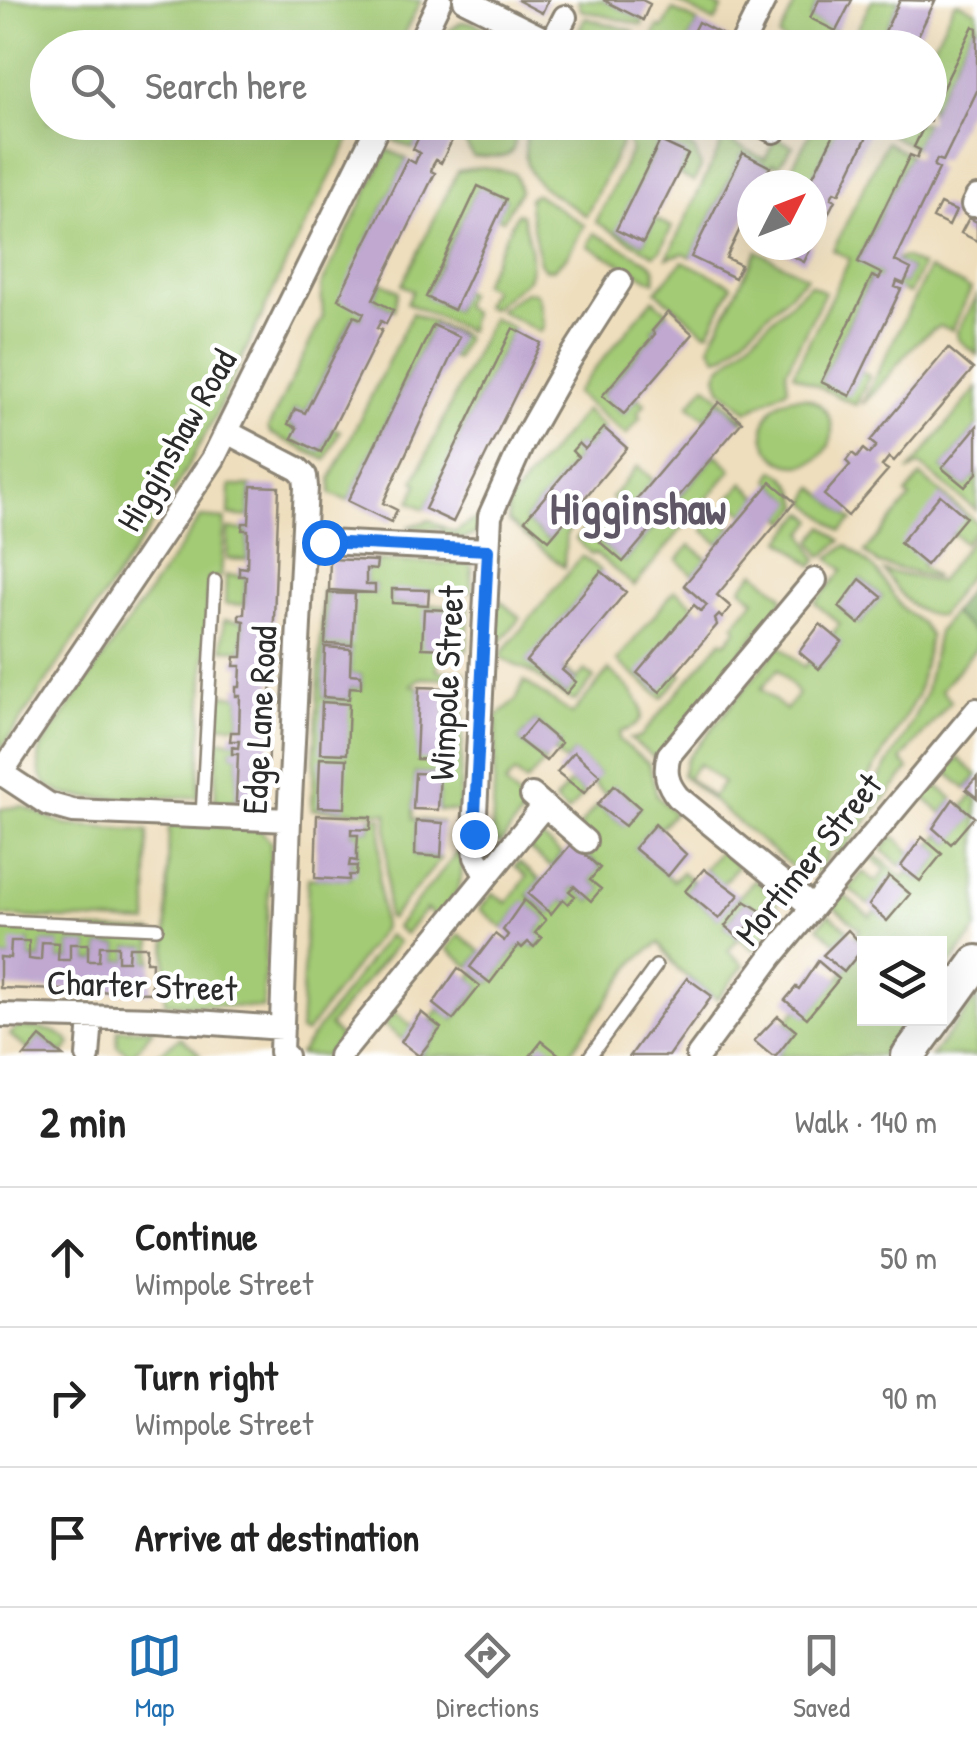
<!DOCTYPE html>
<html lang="en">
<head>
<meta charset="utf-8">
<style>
	:root { --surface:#fff; --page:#f6f6f6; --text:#222; --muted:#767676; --line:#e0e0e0; --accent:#1f6fb2 }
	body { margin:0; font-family:"Patrick Hand",sans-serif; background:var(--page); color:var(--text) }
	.controls { position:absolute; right:30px; bottom:30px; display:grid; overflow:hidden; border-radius:0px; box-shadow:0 10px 40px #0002 }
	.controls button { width:90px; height:90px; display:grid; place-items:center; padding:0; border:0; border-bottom:2px solid var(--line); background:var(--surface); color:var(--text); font:50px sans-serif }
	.compass { position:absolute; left:737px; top:170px; width:90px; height:90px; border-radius:50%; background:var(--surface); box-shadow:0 10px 40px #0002; rotate:48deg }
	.stop { position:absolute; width:30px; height:30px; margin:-22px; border:8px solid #1a73e8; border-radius:50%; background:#fff }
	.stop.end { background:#1a73e8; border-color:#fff; box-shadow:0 2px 10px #0008 }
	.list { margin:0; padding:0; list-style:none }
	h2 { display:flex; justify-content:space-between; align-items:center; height:130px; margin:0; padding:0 40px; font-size:42px }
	h2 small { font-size:32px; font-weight:400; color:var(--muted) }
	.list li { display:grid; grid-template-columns:65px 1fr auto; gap:30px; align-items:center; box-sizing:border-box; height:140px; padding:0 40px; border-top:2px solid var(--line) }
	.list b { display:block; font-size:38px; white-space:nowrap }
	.list p { margin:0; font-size:32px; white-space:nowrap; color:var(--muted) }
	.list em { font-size:32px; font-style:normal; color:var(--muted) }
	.icon { flex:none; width:55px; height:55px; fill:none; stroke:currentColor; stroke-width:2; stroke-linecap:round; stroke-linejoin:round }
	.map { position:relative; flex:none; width:977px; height:1056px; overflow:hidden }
	.search { position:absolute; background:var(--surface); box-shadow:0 10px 40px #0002; left:30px; right:30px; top:30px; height:110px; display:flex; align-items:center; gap:25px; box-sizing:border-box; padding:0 35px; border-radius:55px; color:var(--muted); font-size:38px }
	.sheet { height:550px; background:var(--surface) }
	nav { display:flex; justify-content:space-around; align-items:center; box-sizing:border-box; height:140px; border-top:2px solid var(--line); background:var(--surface); font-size:28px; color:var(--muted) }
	nav a { display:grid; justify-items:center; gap:5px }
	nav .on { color:var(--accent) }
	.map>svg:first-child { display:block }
	.green { fill:#a3ca75; stroke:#677a50; stroke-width:2.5; fill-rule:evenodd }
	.forest { fill:#82ae66; stroke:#566c48; stroke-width:2.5 }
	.building { fill:#c0a8d0 }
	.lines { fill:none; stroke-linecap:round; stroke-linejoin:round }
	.lane-casing { stroke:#8c8474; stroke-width:16 }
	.street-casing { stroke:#8c8474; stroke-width:28 }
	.secondary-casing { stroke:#8c8474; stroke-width:38 }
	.lane { stroke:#fff; stroke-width:11 }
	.street { stroke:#fff; stroke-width:22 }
	.secondary { stroke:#fff; stroke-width:32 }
	.route { stroke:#1a73e8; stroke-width:12 }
	.labels { text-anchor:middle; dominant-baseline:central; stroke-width:9; stroke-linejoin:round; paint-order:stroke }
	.street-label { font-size:35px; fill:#2b2b2b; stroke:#fff }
	.district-label { font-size:45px; font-weight:bold; fill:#5f5765; stroke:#fff }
</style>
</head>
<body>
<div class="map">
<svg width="977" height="1056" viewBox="0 0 977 1056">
	<rect width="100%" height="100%" fill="#fff"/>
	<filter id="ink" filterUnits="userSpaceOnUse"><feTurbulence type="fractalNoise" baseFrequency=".01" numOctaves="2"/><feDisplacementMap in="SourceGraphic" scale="20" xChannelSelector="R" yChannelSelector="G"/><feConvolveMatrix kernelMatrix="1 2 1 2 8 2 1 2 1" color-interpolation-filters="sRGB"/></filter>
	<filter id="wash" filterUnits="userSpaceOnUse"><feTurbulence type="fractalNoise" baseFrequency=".0048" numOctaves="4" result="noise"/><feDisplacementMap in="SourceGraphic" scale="40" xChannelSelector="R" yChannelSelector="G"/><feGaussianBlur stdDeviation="2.25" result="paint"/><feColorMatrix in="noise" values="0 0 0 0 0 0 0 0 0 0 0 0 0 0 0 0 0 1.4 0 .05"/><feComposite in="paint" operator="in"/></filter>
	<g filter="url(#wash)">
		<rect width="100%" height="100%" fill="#eedebd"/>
		<path class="green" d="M0 0H421L397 47 48 48V122L358 123 286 263 213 421 171 496 0 751Z
			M578 0H603L643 20 642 25 581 10Z
			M673 0H704L722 9 715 22Z
			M797 0H819L810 18 836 31 828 47H792L779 37Z
			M872 0H900L877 47 848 48Z
			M958 2 977 11V28L973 26 930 114V53L954 4Z
			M673 10 698 22 685 47H648L658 27 663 28Z
			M585 18 634 31 615 47H570Z
			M462 22 474 23 506 38 502 47H476L465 42 463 47H439L447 32Z
			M543 122 613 123 621 144 586 216C545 187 512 179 530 123Z
			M402 123H426L413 149 393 140Z
			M474 123H516C517 167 503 154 473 157L465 142Z
			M623 123H640L695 150 701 167 694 182 678 174 687 154 660 141 617 230 643 243 655 219 672 227 660 251 654 255 596 222 631 151Z
			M816 123H840L811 180 817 183 814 189 812 185H782Z
			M895 123H926L914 147 890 135Z
			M776 138 793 146 778 166 773 163 770 167 742 154 691 257 684 253 667 258 724 139 765 159Z
			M886 142 910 155 858 261 882 274 879 279 871 277 821 382 861 372 869 376 856 405 793 374 850 259 833 250Z
			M388 150 407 159 363 249 364 313 361 319 353 316 305 413 295 409 288 423 321 452 333 428 340 431 326 460 270 433 268 428 323 316 321 286Z
			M484 167 515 173 520 191 503 220 497 217 506 199 478 187 426 296 454 310 462 291 468 293 462 305 472 313 468 331 407 303 413 290 402 285 458 171Z
			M536 194 584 225 568 255 553 269H545L540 263 529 207V198Z
			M517 213 522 215C527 236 536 258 528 279L491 309 484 306 492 289 482 284Z
			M594 233 649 262 655 269V282L588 246Z
			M757 251 807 277 725 355 717 357 710 347 712 340Z
			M904 257 922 266 909 294 895 287 897 281 904 284 911 269 895 261Z
			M683 261 732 285 709 332H705L656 291Z
			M929 269 971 289 952 330 940 326C908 341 890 381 862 404Z
			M382 282 398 291 394 310 373 299Z
			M810 284 825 292 786 371 788 388 748 411 721 389 717 376 720 368Z
			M525 292H534L538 296 544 327 540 332 498 310Z
			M977 296V355L958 339 957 332Z
			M653 299 668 312 652 330 655 334 602 395 623 414 638 398 645 404 637 414 641 417 626 435 575 393Z
			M412 313 466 337 456 359 451 357 459 337 433 325 348 501 331 494V478Z
			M492 318 513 328 425 509 410 502 418 484 414 481Z
			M706 385 745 419 742 422 719 402 705 418 689 405Z
			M977 388V426L942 468 965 487 977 473V511L920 465 908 472Z
			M764 431a34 34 0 1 1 68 0a34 34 0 1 1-68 0Z
			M585 410 604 428 585 449 579 444 572 451 578 457 525 520 548 540 563 523 570 529 566 535 564 567 508 522V503Z
			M716 454 732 469 634 586 595 553 592 555 576 539 598 513 614 526 601 543 624 562Z
			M638 466 653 480 627 512 611 498Z
			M774 470C790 477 797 489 800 506L788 522 782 517 794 502 769 480Z
			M921 476 977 523V528L964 543 953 533 923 563 921 566 936 578 879 564 865 552 910 498 906 494Z
			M743 483 759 497 745 514 728 500Z
			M230 486H251L249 517 229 515Z
			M814 487 853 520 841 531 807 502Z
			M805 512 814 520 804 533 817 560 813 566 782 540Z
			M716 515 732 528 719 544 703 530Z
			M201 517 225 519 221 577 209 578 198 797C170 796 83 802 61 793 39 784 36 768 41 748Z
			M430 520 455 533 471 521H480L476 534 464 539 443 536 442 529 407 527Z
			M824 526 841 541 822 557 812 541Z
			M228 529 248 530 247 560 227 559Z
			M977 533 970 573 940 616C912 614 899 593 884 571L938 582Z
			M690 545 707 559 693 575 677 560Z
			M847 545 876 570 902 608 921 623 930 636 917 696 840 828 825 862 814 873 798 872 682 775 686 760 780 646 804 667 810 661 819 669 841 643 832 634 840 624 815 603 843 570 829 558ZM861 579 882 597 859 624 840 608ZM778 669 798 694 786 710 761 689ZM699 764 723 783 712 797 687 777Z
			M582 556 601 571 527 661 566 694 576 682 562 670 564 668 577 679 585 670 594 678 575 701C557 696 547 682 532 673 522 667 511 665 501 657V654Z
			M377 561 467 564 472 567 471 592 392 590V603L469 607 467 651 446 649 448 611 438 649 437 671 465 672V679L420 678 411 685 419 687 417 759 446 688 465 689 459 811 438 810 439 774 415 773 413 819 443 822H417L415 855 441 859 390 919 387 917V813L312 809 323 590 375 593V585H366V569H376ZM328 593 354 594 325 644ZM325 648 351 649 350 674 361 675V688L350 687 349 699 323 697Z
			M755 572 782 595 783 600 656 759 630 739 640 737 722 640 726 643 737 629 734 625 755 600 741 588Z
			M226 575 246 576 244 605 225 604Z
			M675 590 694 605 677 671 682 675 662 698 617 661Z
			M498 599 520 618 493 651 494 602Z
			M952 613 977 635V647L941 690 951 701 901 760 909 769 831 865 842 838 904 738 925 695 938 632Z
			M224 620 244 621 242 650 222 649Z
			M609 670C627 685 667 720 620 732L619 740 649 764 657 796 674 813 661 828 654 824 635 848 673 881 682 872 693 881 686 891 718 918 755 880 777 898V919L754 950 739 938 728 951 744 965 717 999 678 970 659 943 636 960 568 1056 564 1053 561 1056H420L441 1028 431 1019 439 1009 454 1020 480 986 470 978 475 971 490 983 519 945 522 948 528 942 535 947 541 938 535 933 546 920 524 901 504 929 480 909 493 893 507 903 527 877 515 866 519 862 540 880 528 895 550 914 563 899 568 904 574 897 569 891 574 886 591 901 601 889 590 880 600 867 581 851V824L597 805 624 825 640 808 614 786 606 795 593 783 599 774 574 753 565 762 554 752 561 743 535 721 519 740 546 761 526 782 515 773 505 784 527 807 500 844 492 837 497 716 516 700 524 681 572 714ZM745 901 760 911 738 937 725 926Z
			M220 695 240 696 239 725H219Z
			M218 740 239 741 238 748H232V754H238L236 802 215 801Z
			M958 758 977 775 966 789 946 772Z
			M571 782 584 793 568 813 555 801Z
			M935 784 953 799 942 813 924 798Z
			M973 795 977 798V929L940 979V944H864L855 936 860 929 834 907 844 895 870 917 876 911 888 920 910 894 890 877 869 905 849 889 863 872 876 882 886 870 873 859 876 855 903 878 908 872 920 881 942 854 931 845 940 835 951 843 973 817 963 807Z
			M22 806 66 825 148 831V923L0 916V809Z
			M371 817 382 818 379 881 383 928 306 1033 300 1031 308 878 349 879 356 867 349 866 350 860H357L358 836 351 835V829L370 830Z
			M169 825 259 828 271 843 263 1008 165 1003Z
			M540 836 561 854 551 867 529 849Z
			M893 836 912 853 901 866 882 850Z
			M462 847C464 882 460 891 438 919L426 909 405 934 396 927Z
			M720 851 738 866 722 884 704 869Z
			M829 914 848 930 836 943 818 927Z
			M0 926 152 932V962H146V947H129L128 961H118V946H100L99 961H88V945L70 944V960H58V943L42 942 41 960 29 959V941L10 958 0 957Z
			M459 934 481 952 470 967 447 949Z
			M388 935 398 942 329 1026 341 1037 325 1056 299 1054Z
			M864 947V1018L909 1019 880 1056H776L796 1031 786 1022 797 1009 807 1017Z
			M977 998V1056H931Z
			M394 1012 413 1027 403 1040 384 1025Z
			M17 1027C37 1029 58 1027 71 1044L62 1055 40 1037 29 1051 10 1035Z
			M154 1028 132 1056 117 1046 118 1030Z
			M181 1037 200 1054 199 1056H155Z"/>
		<path class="forest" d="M977 577V635L952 613Z"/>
		<g id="blocks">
			<path class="building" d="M517 0H548L542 13Z
				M603 0H642L650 4 643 20Z
				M819 0H852L836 31 810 18Z
				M900 0 935 1 912 48H877Z
				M698 22 727 37 722 48H685Z
				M973 26 977 28V91L943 161 937 159 934 166 939 169 895 261 911 269 904 284 897 281 895 287 901 289 850 396 821 382 872 276 879 279 882 274 858 262 910 155 917 158 920 150 914 147 926 122H930V114Z
				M426 122H461L441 163 436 160 433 165 431 171 435 173 373 299 393 310 386 324 381 321 377 328 382 330 321 452 292 438 297 428 288 424 295 409 305 413 354 316 361 319 364 313 338 299 407 159 415 163 417 158 420 153 413 149Z
				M840 122H874L839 194 834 192 831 198 835 200 804 262 777 248 778 245H812V189L817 183 811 180Z
				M660 141 688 154 643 243 616 230Z
				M743 153 770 167 761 185H752V204L726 258 741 265 735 278 691 257Z
				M478 186 506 199 454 310 426 297Z
				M940 204 956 211 949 226 933 218Z
				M969 218 977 222V241L961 233Z
				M668 312 693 334 624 414 602 396 655 334 652 331Z
				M433 325 460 337 383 503 397 510 391 522 348 501Z
				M513 328 541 343 453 522 425 509Z
				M948 348 973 369 894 461 889 457 882 466 888 470 848 516 824 495 850 465 846 461 852 453 857 457 863 449 869 454 872 451 876 446 870 441Z
				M719 402 742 422 623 562 600 542Z
				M977 426V473L965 487 942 468Z
				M604 428 627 448 549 540 525 520 578 457 572 451 579 443 585 449Z
				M771 482 795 502 717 595 731 607 722 618 719 615 715 619 717 625 660 692 637 673 694 605 701 611 707 605 684 585Z
				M251 486 279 487 267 803 236 802 238 754H232V747L238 748 239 741H230L231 732H239L240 696H236V687H240L241 666H234L235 657H242L244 621 239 620V614H244L246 576H239V567L247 568 248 530H242L243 523H249Z
				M940 495 966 517 926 565 900 543Z
				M330 559 377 561 376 570 366 569V585H375V593L329 590Z
				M601 571 626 592 562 670 576 682 566 694 526 661Z
				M860 579 882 597 859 624 839 607Z
				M392 589 429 590 428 605 392 603Z
				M328 593 355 594 352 645 325 644Z
				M424 609 448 610 446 649 422 648Z
				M820 624 842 642 819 669 799 652Z
				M325 647 351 649 350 674 361 675V688L350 687 349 699 323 697Z
				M419 687 446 688 443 760 416 759Z
				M322 702 349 704 347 754 320 753Z
				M535 721 561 743 546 761 519 740Z
				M574 752 600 775 584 793 557 772Z
				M320 758 347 759 345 808 318 807Z
				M415 773 440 774 438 810 413 809Z
				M977 777V798L966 789Z
				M614 785 640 808 625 826 597 805Z
				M953 799 974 817 951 844 933 828Z
				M317 815 371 817 370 830 351 829V835H358L357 851V861L350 860 349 866H357L356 875H349V880L315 878Z
				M416 821 443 823 441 857 415 855Z
				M655 824 686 854 668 876 634 848Z
				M922 837 942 854 920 881 901 866Z
				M572 843 600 868 590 880 601 889 591 901 574 886 569 891 575 896 568 904 563 899 551 914 528 894Z
				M704 869 739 895 719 919 685 891Z
				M889 876 910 894 887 921 869 905Z
				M524 900 546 920 535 933 542 938 534 947 528 942 522 948 519 945 490 983 470 967 495 934 504 941 508 935 503 930Z
				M745 901 761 911 739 938 725 926Z
				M848 930 864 947 844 972 823 955Z
				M11 941H29V959L36 960H41L42 942 59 943 58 960H70V944H88V961H99L100 946H118V961H128L129 947H147L146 962H152L151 993 0 988V957L10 958Z
				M818 961 839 979 807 1018 785 1000 796 987 799 989Z
				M458 968 480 986 453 1020 433 1004Z
				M687 978 712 996 669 1056H630Z
				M421 1012 441 1028 419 1056 401 1042Z
				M778 1016 796 1031 776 1056H772L754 1041Z
				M40 1037 63 1056H24Z
				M542 1041 561 1056H530Z"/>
		</g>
	</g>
	<g filter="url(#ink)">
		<use href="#blocks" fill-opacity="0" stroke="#8c8474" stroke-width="2.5"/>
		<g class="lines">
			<defs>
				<path id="lane" d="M202 816 215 581
					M0 921 157 928
					M590 1056 656 966"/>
				<path id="street" d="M465 0 552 43
					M417 48 440 0
					M549 48 565 17
					M740 48 764 0
					M756 122 774 131
					M973 205 977 197
					M227 432 298 469 305 476 306 487 289 820 281 1052 286 1056
					M305 541 487 550
					M1 773 48 804 73 811 289 820
					M0 775 213 459 380 122
					M532 795 585 841
					M486 876 476 857 474 833 490 516 523 442 567 364 620 281
					M812 907 678 797C667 784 664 772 669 755L815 580
					M0 1015 156 1019 282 1028
					M88 1056 91 1019
					M340 1056 544 806
					M698 1056 772 956 977 710"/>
				<path id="secondary" d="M940 1013 977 962
					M908 1056 936 1018"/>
			</defs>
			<use href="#lane" class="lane-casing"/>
			<use href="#street" class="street-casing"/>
			<use href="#secondary" class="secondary-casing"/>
			<use href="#lane" class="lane"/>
			<use href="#street" class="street"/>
			<use href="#secondary" class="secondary"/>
		</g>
	</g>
	<g class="lines" filter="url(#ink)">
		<path class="route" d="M324 542 488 550 474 834"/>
	</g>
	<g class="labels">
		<g class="street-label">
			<text transform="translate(176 440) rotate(-60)">Higginshaw Road</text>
			<text transform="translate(446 683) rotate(-87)">Wimpole Street</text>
			<text transform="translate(259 720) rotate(-87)">Edge Lane Road</text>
			<text transform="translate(808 859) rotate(-51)">Mortimer Street</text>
			<text transform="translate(142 985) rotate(2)">Charter Street</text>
		</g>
		<g class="district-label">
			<text x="638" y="507">Higginshaw</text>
		</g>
	</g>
</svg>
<div class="controls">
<button><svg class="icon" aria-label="layers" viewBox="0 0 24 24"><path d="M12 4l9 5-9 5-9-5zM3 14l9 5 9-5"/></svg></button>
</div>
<svg class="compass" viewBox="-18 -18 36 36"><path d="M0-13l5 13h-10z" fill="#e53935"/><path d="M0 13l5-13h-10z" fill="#767676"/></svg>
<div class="stop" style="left:324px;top:542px"></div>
<div class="stop end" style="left:474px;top:834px"></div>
<div class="search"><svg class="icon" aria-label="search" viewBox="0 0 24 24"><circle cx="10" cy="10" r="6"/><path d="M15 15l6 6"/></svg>Search here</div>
</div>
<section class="sheet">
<h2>2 min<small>Walk · 140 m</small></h2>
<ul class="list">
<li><svg class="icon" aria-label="ahead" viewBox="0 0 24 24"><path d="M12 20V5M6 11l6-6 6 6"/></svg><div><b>Continue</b><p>Wimpole Street</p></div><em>50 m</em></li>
<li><svg class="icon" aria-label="right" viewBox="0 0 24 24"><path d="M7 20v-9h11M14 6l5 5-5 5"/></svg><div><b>Turn right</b><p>Wimpole Street</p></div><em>90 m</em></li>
<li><svg class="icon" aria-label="arrive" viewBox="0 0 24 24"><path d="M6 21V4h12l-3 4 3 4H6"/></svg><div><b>Arrive at destination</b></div></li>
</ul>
</section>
<nav>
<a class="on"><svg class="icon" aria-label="map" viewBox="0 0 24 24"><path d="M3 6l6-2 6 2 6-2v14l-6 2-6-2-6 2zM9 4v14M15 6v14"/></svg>Map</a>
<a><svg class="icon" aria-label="directions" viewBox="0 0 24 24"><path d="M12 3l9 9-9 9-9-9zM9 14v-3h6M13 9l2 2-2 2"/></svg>Directions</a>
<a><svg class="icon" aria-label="saved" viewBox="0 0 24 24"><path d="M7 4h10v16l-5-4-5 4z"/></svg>Saved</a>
</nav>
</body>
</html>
